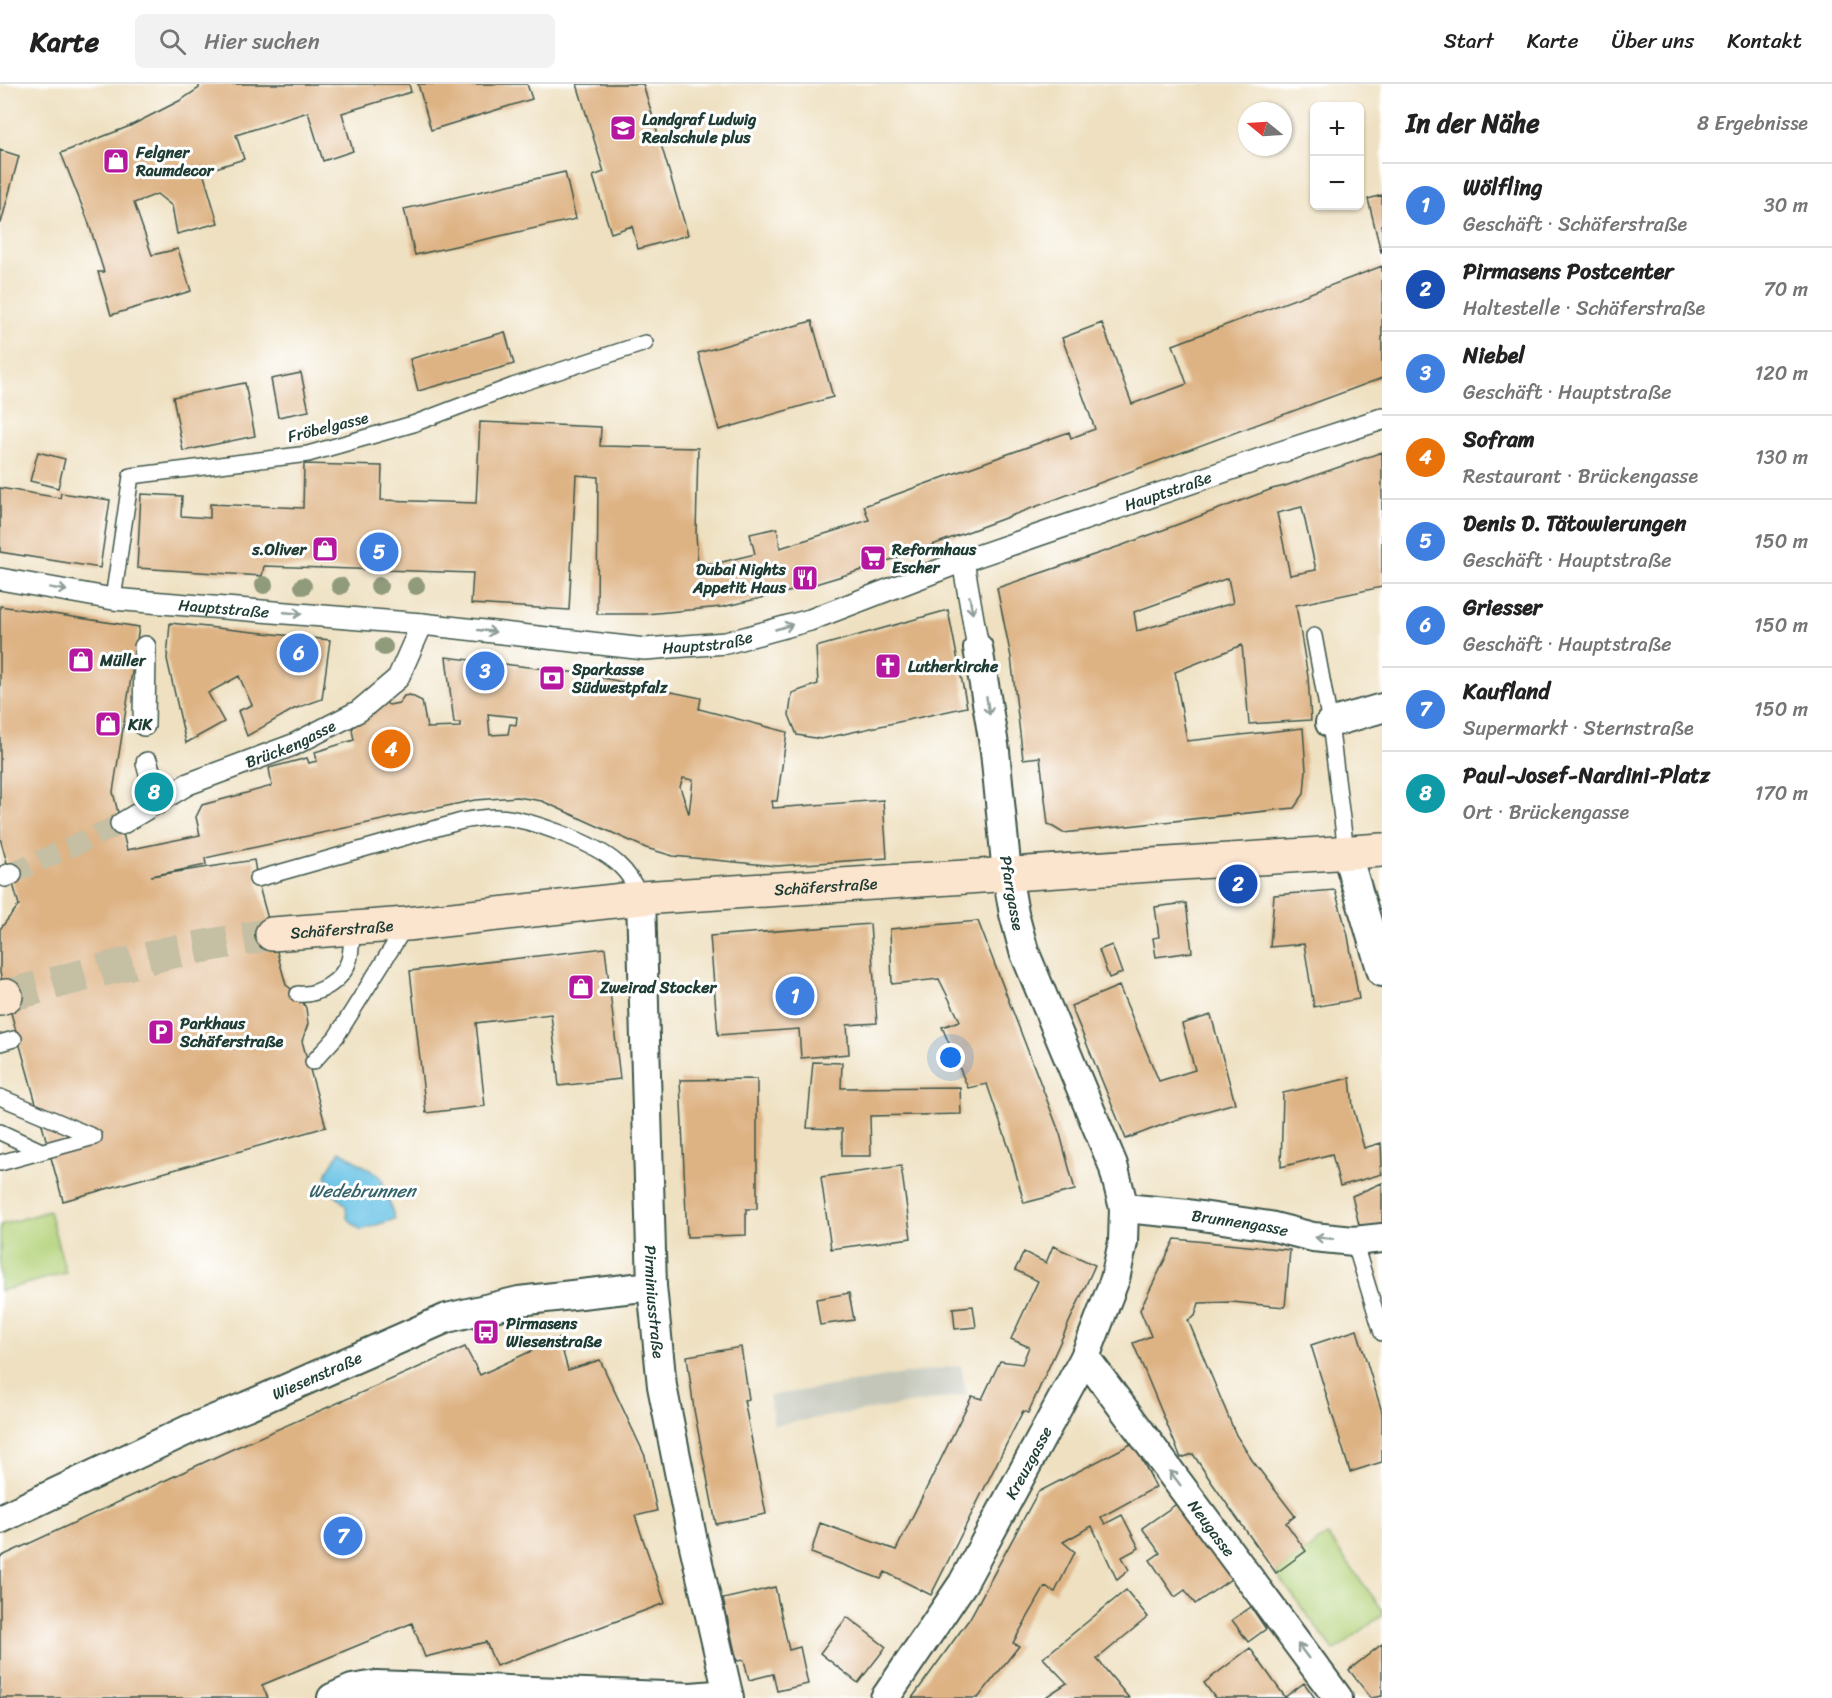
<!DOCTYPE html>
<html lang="de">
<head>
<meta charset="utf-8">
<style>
	:root { --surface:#fff; --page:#f2f2f2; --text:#222; --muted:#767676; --line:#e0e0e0; --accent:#b5179e }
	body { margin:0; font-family:Sriracha,sans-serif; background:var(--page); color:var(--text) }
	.controls { position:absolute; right:18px; top:18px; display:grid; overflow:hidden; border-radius:9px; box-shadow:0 2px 4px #0004 }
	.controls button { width:54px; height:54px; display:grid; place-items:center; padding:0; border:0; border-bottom:2px solid var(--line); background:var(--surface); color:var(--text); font:30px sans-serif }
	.compass { position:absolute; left:1238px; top:18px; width:54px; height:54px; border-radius:50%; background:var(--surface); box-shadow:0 2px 4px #0004; rotate:288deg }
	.you { position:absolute; left:951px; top:974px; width:21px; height:21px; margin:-15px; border:4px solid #fff; border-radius:50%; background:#1a73e8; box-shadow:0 0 0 9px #1a73e833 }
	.badge { display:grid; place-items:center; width:39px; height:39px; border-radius:50%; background:var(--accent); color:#fff; font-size:20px; font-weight:700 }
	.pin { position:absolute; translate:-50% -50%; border:3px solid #fff; box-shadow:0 2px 6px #0006 }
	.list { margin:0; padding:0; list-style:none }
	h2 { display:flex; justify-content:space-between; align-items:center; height:78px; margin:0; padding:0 24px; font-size:26px }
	h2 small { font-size:20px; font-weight:400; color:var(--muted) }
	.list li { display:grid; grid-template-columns:39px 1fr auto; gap:18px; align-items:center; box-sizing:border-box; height:84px; padding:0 24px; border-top:2px solid var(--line) }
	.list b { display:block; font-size:22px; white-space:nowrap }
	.list p { margin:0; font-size:20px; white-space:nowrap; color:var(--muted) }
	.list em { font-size:20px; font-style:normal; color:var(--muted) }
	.icon { flex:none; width:33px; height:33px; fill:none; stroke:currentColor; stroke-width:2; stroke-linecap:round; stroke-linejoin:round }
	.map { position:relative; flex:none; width:1382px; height:1614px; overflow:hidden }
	header { display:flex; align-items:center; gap:36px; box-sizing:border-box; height:84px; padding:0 30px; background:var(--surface); border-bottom:2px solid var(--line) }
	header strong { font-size:28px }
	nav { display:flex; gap:33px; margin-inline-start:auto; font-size:21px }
	.search { width:420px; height:54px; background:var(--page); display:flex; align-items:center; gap:15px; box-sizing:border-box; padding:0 21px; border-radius:9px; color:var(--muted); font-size:22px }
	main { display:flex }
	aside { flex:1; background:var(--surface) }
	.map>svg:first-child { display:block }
	.industrial { fill:#c3c6b9 }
	.green { fill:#b3d279; stroke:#698856; stroke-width:1.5 }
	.water { fill:#68c2e5; stroke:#44808c; stroke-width:1.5 }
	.building { fill:#deb384; fill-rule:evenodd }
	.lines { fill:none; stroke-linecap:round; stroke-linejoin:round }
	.pedestrian-tunnel { stroke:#c5bfa4; stroke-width:21; stroke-dasharray:21 10; stroke-linecap:butt }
	.secondary-tunnel { stroke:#c5bfa4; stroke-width:33; stroke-dasharray:33 16; stroke-linecap:butt }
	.service-casing { stroke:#3e5549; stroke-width:18 }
	.pedestrian-casing { stroke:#3e5549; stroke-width:24 }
	.minor-casing { stroke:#3e5549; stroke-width:32 }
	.secondary-casing { stroke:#3e5549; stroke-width:36 }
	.service { stroke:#fff; stroke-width:15 }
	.pedestrian { stroke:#fff; stroke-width:21 }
	.minor { stroke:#fff; stroke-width:28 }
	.secondary { stroke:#fce5cf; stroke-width:33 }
	.tree { fill:#909b7c }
	.oneway { stroke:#8f9e9a }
	.labels { text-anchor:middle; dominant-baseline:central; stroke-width:6; stroke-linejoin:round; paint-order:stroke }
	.poi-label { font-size:16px; font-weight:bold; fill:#1f3d34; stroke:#fff; text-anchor:start }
	.street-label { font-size:16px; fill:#1f3d34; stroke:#fff }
	.water-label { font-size:18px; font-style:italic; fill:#356569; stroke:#fff }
</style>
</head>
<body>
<header>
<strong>Karte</strong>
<div class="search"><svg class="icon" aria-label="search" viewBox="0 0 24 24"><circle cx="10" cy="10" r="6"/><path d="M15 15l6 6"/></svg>Hier suchen</div>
<nav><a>Start</a><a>Karte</a><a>Über uns</a><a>Kontakt</a></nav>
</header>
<main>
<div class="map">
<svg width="1382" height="1614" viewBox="0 0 1382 1614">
	<rect width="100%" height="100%" fill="#fff"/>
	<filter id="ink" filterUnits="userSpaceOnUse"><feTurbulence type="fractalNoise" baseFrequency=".0167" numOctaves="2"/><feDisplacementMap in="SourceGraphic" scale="12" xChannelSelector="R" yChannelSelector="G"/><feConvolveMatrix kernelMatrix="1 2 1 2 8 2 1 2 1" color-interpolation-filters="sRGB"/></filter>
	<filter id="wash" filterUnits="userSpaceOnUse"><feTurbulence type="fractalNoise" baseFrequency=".008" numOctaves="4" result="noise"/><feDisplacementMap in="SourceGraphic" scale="24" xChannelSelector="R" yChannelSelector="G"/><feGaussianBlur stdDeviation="1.35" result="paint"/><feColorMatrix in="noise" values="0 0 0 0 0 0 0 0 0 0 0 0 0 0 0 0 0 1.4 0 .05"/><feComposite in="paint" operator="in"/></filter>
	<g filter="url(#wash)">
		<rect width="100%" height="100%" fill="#eee0c0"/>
		<path class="industrial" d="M961 1281 966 1311 774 1341 769 1312Z"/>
		<path class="green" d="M49 1127 66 1189 0 1207V1141Z
			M1327 1451 1382 1525V1531L1334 1567 1276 1489Z"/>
		<path class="water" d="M340 1067 381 1093 395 1135 361 1146 347 1134 346 1122 332 1107 333 1099 326 1093 328 1086Z"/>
		<g id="blocks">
			<path class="building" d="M199 0H409L411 8 342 29 353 67 323 77 308 28 236 51 244 75 203 88 218 139 177 150 172 122 157 110 134 119 152 171 178 165 191 207 111 231 98 188H104L88 137 61 69 130 42 181 16 199 4Z
				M418 0H527L532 15 431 46Z
				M577 0H643L688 151 638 165 632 142 611 149 593 92 604 88Z
				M0 66 19 72 1 139H0Z
				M565 88 576 135 415 171 404 125Z
				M1382 111V168H1381L1368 115Z
				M1382 182V294L927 463 862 486 792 507 722 523 646 530H597L598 393 576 391 569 526 471 520 473 489 264 482 262 492 137 484 141 410 182 412 181 432 210 434V420L303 424 304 380 382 382 381 416 476 419 480 338 601 343 600 362 698 364 696 450 698 480 718 479 755 470 750 450 777 444 780 464 847 443 869 436 864 422 1069 348 1071 354 1095 345 1062 254 1102 239 1132 320 1187 300 1173 261Z
				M812 237 833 313 719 346 698 269Z
				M505 248 514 280 418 307 410 275Z
				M301 289 309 327 278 333 271 295Z
				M245 299 255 352 183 367 173 313Z
				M38 368 65 375 58 404 30 397Z
				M1382 368V503L1296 521 1308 593 1311 636 1249 640 1242 561 1175 588 1187 657 1303 644 1306 686 1304 710 1294 724 1063 749 1048 740 1040 673 1023 675 1011 573 997 504 1123 461 1272 405 1285 402ZM1302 423 1316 486 1290 491 1277 429ZM1228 494 1233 519 1137 547 1134 528Z
				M0 404 60 414 61 409 110 416 100 484 0 468Z
				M0 522 139 543 113 708 127 766 200 751 196 733 202 721 272 702 269 684 307 674 309 679 317 677 315 668 354 656 352 646 357 637 383 617 389 621 399 619 404 612 410 611 422 617 427 644 460 643V639H454L446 573 578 589 701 614 699 625 787 648 777 717H772L773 724 883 716 887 774 777 782 673 772 646 764 542 717 517 713 475 716 205 774 206 781 151 792 254 776 257 795 286 901 298 910 306 924 308 940 302 957 326 1043 63 1117 0 889V845L19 821 0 754ZM488 630 517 633 516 641 510 640 508 650 490 651ZM683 694 693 696 689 730 680 703Z
				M948 526 967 623 821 655 797 651 789 631 792 609 818 600 816 563Z
				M170 539 330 556 322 615 294 625 247 652 238 627 252 621 239 592 208 609 224 638 186 659 167 575Z
				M1335 806 1348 852 1359 915 1314 923 1304 860 1270 863 1274 811Z
				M1186 819 1192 868 1156 873 1153 854 1159 853 1155 823Z
				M978 837 1060 1050 1075 1106 1024 1119 1010 1067 987 1000 968 1004 942 943 960 937 939 895 892 900 890 845Z
				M870 840 877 939 847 941 849 970 801 974 799 945 718 951 710 852Z
				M1112 861 1122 889 1109 894 1099 866Z
				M605 864 620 995 559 1002 551 930 476 939 485 1022 426 1029 410 887Z
				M1119 902 1159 997 1195 986 1182 940 1211 931 1235 1019 1175 1036 1126 1055 1071 922Z
				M813 978 842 979 841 1004 960 1003 961 1030 870 1032 871 1072H842V1045L807 1044Z
				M1350 994 1353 1023 1364 1064 1381 1059 1382 1082 1380 1083 1382 1090 1340 1102 1332 1070 1281 1083 1283 1009Z
				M757 995V1125H746V1151L687 1153 680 996Z
				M901 1082 911 1154 831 1165 821 1093Z
				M1382 1099V1140L1360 1145 1352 1112Z
				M1175 1155 1290 1166 1285 1223 1232 1218 1199 1219 1195 1232 1188 1236 1236 1351 1252 1376 1295 1432 1286 1439 1306 1467 1276 1489 1212 1399 1193 1370 1181 1374 1133 1259 1151 1252 1140 1226Z
				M1053 1162 1095 1181 1028 1329 1023 1327 931 1511 885 1488 881 1495 811 1469 820 1439 896 1466 972 1312 982 1315 1000 1277 1022 1280 1029 1263 1011 1255 1038 1197 1015 1186 1024 1168 1046 1179Z
				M849 1209 854 1236 820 1241 816 1215Z
				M973 1222 976 1243 955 1245 953 1224Z
				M1357 1246 1382 1328V1378L1350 1388 1311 1261Z
				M559 1254 568 1286 600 1276 645 1372 657 1427 635 1432 665 1519 496 1582 486 1558 425 1573 412 1539 262 1601 268 1614H0V1473L235 1364 465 1263 480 1291Z
				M741 1263 749 1315 744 1316 766 1430 716 1440 694 1326 687 1272Z
				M1133 1359 1156 1403 1101 1433 1105 1440 1122 1431 1139 1464 1122 1473 1129 1486 1117 1496 1092 1442 1063 1458 1075 1468 1055 1508 1045 1503 1013 1559 1019 1562 978 1614H912L970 1534 1038 1408Z
				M1178 1419 1231 1495 1195 1520 1185 1506 1175 1513 1150 1476 1160 1469 1142 1444Z
				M775 1503 789 1566 800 1563 808 1600 777 1607 773 1590 749 1596 744 1576 737 1577 723 1515Z
				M1126 1506 1148 1533 1097 1575 1129 1614H1044L1067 1599 1043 1574Z
				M1251 1523 1266 1545 1248 1558 1232 1536Z
				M847 1533 886 1563 858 1599 820 1569Z
				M1382 1560V1612L1371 1614 1349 1586Z
				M1250 1564 1285 1613 1304 1599 1315 1614H1215L1204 1599Z"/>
		</g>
	</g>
	<g filter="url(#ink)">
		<use href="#blocks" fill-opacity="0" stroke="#3e5549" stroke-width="1.5"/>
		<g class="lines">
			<path class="pedestrian-tunnel" d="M11 790 121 740"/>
			<path class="secondary-tunnel" d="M6 912 167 869 272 850"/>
			<defs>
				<path id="service" d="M113 515 131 392 308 370 413 340 513 302 645 259
					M1314 552 1330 639 1346 767
					M257 795 462 737C473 735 484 733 495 733 526 733 595 759 618 780 629 790 635 800 641 814
					M298 910C318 912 343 897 349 876 352 866 351 854 353 843
					M0 959 14 955
					M313 978 336 953 407 840
					M0 1013 94 1053
					M0 1048 41 1067
					M0 1079 94 1053
					M1354 1157 1382 1249"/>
				<g id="pedestrian">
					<path d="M963 477 978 564"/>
					<path id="s1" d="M0 495 113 515 422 540 645 565 726 559 810 536 963 477 1278 369 1382 335"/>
					<path d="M144 641 145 563"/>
					<path d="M147 679 158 719"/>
					<path id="s2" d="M121 740 188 700 293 661 359 627 398 594 422 540"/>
					<path d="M6 792 11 790"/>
				</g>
				<g id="minor">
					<path d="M1330 639 1382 624"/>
					<path d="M1346 767 1382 888"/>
					<path id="s3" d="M641 814 652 1202 662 1302 692 1453 729 1614"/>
					<path id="s4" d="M1124 1124 1188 1130 1270 1142 1313 1153 1354 1157 1382 1154"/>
					<path id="s5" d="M1085 1273 1338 1614"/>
					<path id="s6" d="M0 1435 190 1345 247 1322 447 1234 519 1217 652 1202"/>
					<path d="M332 1614 352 1605 376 1601 691 1613 728 1610"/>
					<path id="s7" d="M885 1614 963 1499 1085 1273 1115 1195 1123 1158 1124 1124 1113 1081 1024 867 1014 830 1007 790 995 667 978 564"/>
				</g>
				<g id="secondary">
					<path id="s8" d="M272 850 407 840 641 814 1382 766"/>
					<path d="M0 914 6 912"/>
				</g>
			</defs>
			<use href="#service" class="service-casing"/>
			<use href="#pedestrian" class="pedestrian-casing"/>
			<use href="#minor" class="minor-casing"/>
			<use href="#secondary" class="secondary-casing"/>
			<use href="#service" class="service"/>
			<use href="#pedestrian" class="pedestrian"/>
			<use href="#minor" class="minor"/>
			<use href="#secondary" class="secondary"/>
		</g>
		<g class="tree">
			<circle cx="264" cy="501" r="9"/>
			<circle cx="303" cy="502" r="9"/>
			<circle cx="340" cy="502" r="9"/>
			<circle cx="379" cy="502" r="9"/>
			<circle cx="416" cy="502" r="9"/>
			<circle cx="384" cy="563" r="9"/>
		</g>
		<defs><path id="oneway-shaft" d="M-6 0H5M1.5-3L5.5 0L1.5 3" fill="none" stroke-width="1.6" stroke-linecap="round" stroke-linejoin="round" transform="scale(1.5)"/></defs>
		<g class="oneway">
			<use href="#oneway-shaft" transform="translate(58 505) rotate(10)"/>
			<use href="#oneway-shaft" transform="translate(971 521) rotate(80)"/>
			<use href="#oneway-shaft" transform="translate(293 529) rotate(5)"/>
			<use href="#oneway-shaft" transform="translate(784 543) rotate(-16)"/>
			<use href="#oneway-shaft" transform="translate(487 547) rotate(6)"/>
			<use href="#oneway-shaft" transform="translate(988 622) rotate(80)"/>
			<use href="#oneway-shaft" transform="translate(1324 1154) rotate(-175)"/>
			<use href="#oneway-shaft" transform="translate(1175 1394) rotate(-127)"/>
			<use href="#oneway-shaft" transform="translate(1303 1567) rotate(-127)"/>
		</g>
	</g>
	<defs>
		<symbol id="school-square" viewBox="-11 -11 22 22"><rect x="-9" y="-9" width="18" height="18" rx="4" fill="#b5179e" stroke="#fff"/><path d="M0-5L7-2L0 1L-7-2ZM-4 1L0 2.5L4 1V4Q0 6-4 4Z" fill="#fff"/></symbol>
		<symbol id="shop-square" viewBox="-11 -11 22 22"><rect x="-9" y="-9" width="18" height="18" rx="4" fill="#b5179e" stroke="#fff"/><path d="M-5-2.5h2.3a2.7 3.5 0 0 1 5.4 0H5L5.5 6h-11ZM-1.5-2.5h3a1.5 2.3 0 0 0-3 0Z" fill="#fff"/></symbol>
		<symbol id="supermarket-square" viewBox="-11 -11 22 22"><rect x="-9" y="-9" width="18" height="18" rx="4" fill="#b5179e" stroke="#fff"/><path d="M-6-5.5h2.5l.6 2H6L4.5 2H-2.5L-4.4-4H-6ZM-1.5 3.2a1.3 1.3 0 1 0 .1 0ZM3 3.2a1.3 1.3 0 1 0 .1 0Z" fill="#fff"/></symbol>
		<symbol id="restaurant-square" viewBox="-11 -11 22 22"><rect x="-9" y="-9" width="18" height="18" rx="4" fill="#b5179e" stroke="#fff"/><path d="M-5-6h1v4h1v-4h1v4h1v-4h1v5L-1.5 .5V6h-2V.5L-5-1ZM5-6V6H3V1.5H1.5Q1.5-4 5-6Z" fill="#fff"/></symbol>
		<symbol id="church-square" viewBox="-11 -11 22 22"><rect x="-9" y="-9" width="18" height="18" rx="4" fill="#b5179e" stroke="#fff"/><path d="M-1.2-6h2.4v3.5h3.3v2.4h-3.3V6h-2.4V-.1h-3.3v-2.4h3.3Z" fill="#fff"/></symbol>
		<symbol id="bank-square" viewBox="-11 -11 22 22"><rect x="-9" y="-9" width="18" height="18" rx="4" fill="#b5179e" stroke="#fff"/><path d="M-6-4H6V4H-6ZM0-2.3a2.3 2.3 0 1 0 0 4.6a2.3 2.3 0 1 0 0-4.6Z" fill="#fff"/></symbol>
		<symbol id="parking-square" viewBox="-11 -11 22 22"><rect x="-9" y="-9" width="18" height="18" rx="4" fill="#b5179e" stroke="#fff"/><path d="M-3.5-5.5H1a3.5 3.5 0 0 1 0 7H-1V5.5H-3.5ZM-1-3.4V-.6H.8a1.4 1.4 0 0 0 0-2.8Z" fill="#fff"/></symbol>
		<symbol id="bus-square" viewBox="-11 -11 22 22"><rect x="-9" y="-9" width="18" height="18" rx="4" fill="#b5179e" stroke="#fff"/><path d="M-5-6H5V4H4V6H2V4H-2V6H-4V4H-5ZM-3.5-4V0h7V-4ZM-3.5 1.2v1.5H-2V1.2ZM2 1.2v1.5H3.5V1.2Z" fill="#fff"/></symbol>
	</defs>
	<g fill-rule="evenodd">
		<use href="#school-square" x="608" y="29" width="30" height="30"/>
		<use href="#shop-square" x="101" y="62" width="30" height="30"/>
		<use href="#shop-square" x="310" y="450" width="30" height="30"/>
		<use href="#supermarket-square" x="858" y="459" width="30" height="30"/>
		<use href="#restaurant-square" x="790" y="479" width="30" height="30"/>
		<use href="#shop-square" x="66" y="561" width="30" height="30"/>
		<use href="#church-square" x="873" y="567" width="30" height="30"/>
		<use href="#bank-square" x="537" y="579" width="30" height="30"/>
		<use href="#shop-square" x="93" y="625" width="30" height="30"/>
		<use href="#shop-square" x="566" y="888" width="30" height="30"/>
		<use href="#parking-square" x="146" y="933" width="30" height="30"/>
		<use href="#bus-square" x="471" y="1233" width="30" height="30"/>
	</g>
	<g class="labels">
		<g class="poi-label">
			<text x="642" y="35">Landgraf Ludwig<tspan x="642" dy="18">Realschule plus</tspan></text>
			<text x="136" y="68">Felgner<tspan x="136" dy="18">Raumdecor</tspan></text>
			<text x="306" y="465" text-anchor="end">s.Oliver</text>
			<text x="892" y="465">Reformhaus<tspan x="892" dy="18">Escher</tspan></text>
			<text x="786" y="485" text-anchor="end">Dubai Nights<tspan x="786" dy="18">Appetit Haus</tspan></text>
			<text x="100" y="576">Müller</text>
			<text x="908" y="582">Lutherkirche</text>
			<text x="572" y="585">Sparkasse<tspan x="572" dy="18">Südwestpfalz</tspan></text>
			<text x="128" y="640">KiK</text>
			<text x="600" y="903">Zweirad Stocker</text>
			<text x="180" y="939">Parkhaus<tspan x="180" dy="18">Schäferstraße</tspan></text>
			<text x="506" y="1239">Pirmasens<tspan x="506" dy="18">Wiesenstraße</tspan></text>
		</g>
		<g class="street-label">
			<text transform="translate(328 343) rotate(-14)">Fröbelgasse</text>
			<text stroke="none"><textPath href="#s1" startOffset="1198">Hauptstraße</textPath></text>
			<text stroke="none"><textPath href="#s1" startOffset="226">Hauptstraße</textPath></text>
			<text stroke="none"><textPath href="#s1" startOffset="712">Hauptstraße</textPath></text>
			<text stroke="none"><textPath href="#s2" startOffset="188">Brückengasse</textPath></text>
			<text stroke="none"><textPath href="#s8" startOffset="556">Schäferstraße</textPath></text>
			<text transform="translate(1012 809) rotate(80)">Pfarrgasse</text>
			<text stroke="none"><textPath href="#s8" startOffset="70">Schäferstraße</textPath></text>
			<text stroke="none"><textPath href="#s4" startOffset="117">Brunnengasse</textPath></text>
			<text stroke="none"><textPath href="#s3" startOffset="404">Pirminiusstraße</textPath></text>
			<text stroke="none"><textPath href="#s6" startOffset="348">Wiesenstraße</textPath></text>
			<text stroke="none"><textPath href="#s7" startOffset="276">Kreuzgasse</textPath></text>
			<text stroke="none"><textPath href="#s5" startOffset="213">Neugasse</textPath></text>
		</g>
		<g class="water-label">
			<text x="362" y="1107">Wedebrunnen</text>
		</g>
	</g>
</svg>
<div class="controls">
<button>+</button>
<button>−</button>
</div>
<svg class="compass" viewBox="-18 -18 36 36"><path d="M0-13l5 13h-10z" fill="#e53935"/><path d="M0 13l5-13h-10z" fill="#767676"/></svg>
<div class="you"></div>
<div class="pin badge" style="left:795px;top:912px;background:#3f7fe0">1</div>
<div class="pin badge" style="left:1238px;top:800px;background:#1a4fb4">2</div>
<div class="pin badge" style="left:485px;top:587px;background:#3f7fe0">3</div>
<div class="pin badge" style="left:391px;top:665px;background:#e8710a">4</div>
<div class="pin badge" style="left:379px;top:468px;background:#3f7fe0">5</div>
<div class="pin badge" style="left:299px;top:569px;background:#3f7fe0">6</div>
<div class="pin badge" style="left:343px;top:1452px;background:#3f7fe0">7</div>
<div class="pin badge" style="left:154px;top:708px;background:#0f9aa8">8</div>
</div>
<aside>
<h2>In der Nähe<small>8 Ergebnisse</small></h2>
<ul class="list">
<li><span class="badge" style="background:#3f7fe0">1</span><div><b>Wölfling</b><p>Geschäft · Schäferstraße</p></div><em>30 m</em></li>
<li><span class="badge" style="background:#1a4fb4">2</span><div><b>Pirmasens Postcenter</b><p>Haltestelle · Schäferstraße</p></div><em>70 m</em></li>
<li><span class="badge" style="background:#3f7fe0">3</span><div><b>Niebel</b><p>Geschäft · Hauptstraße</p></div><em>120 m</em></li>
<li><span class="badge" style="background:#e8710a">4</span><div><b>Sofram</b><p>Restaurant · Brückengasse</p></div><em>130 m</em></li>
<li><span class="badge" style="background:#3f7fe0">5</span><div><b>Denis D. Tätowierungen</b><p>Geschäft · Hauptstraße</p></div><em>150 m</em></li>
<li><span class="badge" style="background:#3f7fe0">6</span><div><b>Griesser</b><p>Geschäft · Hauptstraße</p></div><em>150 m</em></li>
<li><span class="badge" style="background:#3f7fe0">7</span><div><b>Kaufland</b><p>Supermarkt · Sternstraße</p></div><em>150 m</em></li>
<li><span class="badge" style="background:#0f9aa8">8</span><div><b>Paul-Josef-Nardini-Platz</b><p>Ort · Brückengasse</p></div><em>170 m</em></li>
</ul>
</aside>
</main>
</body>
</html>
